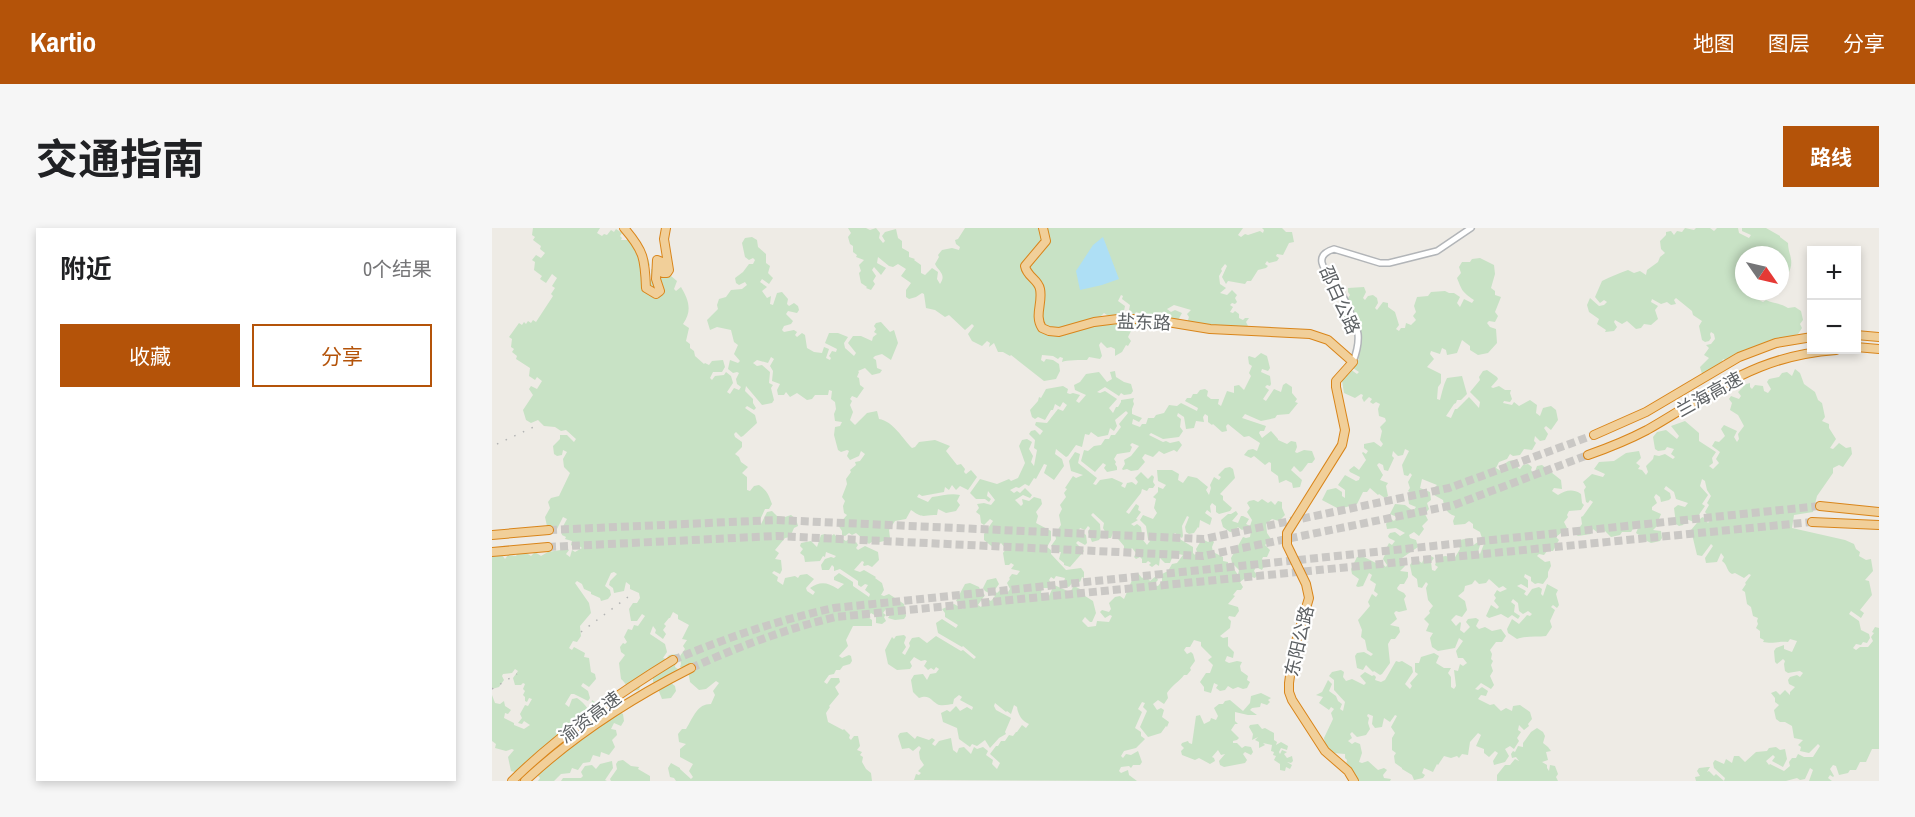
<!DOCTYPE html>
<html lang="zh">
<head>
<meta charset="utf-8">
<style>
	:root { --surface:#fff; --page:#f6f6f6; --text:#202124; --muted:#757577; --line:#e0e0e0; --accent:#b45309 }
	body { margin:0; font-family:"Archivo Narrow","Noto Sans SC",sans-serif; background:var(--page); color:var(--text) }
	.controls { position:absolute; right:18px; top:18px; display:grid; overflow:hidden; border-radius:0px; box-shadow:0 3px 9px #0003 }
	.controls button { width:54px; height:54px; display:grid; place-items:center; padding:0; border:0; border-bottom:2px solid var(--line); background:var(--surface); color:var(--text); font:30px sans-serif }
	.compass { position:absolute; left:1243px; top:18px; width:54px; height:54px; border-radius:50%; background:var(--surface); box-shadow:0 3px 9px #0003; rotate:124deg }
	.list { margin:0; padding:0; list-style:none }
	h2 { display:flex; justify-content:space-between; align-items:center; height:78px; margin:0; padding:0 24px; font-size:26px }
	h2 small { font-size:20px; font-weight:400; color:var(--muted) }
	.actions { display:flex; gap:12px; padding:18px 24px }
	.actions a { flex:1; padding:14px 0; border:2px solid var(--accent); border-radius:0px; text-align:center; font-size:21px; color:var(--accent) }
	.actions .main { background:var(--accent); color:#fff }
	.map { position:relative; flex:none; width:1387px; height:553px; overflow:hidden; border-radius:0px }
	header { display:flex; align-items:center; gap:36px; box-sizing:border-box; height:84px; padding:0 30px; background:var(--accent); color:#fff }
	header strong { font-size:28px }
	nav { display:flex; gap:33px; margin-inline-start:auto; font-size:21px }
	.intro { display:flex; align-items:center; justify-content:space-between; box-sizing:border-box; height:144px; padding:0 36px }
	h1 { margin:0; font-size:42px }
	.button { padding:15px 27px; border-radius:0px; background:var(--accent); color:#fff; font-size:21px; font-weight:700 }
	main { display:flex; gap:36px; padding:0 36px }
	aside { flex:1; background:var(--surface); border-radius:0px; box-shadow:0 3px 9px #0003 }
	.map>svg:first-child { display:block }
	.green { fill:#c8e2c5 }
	.water { fill:#aedff5 }
	.lines { fill:none; stroke-linecap:round; stroke-linejoin:round }
	.highway-tunnel { stroke:#cac8c5; stroke-width:8; stroke-dasharray:8 4; stroke-linecap:butt }
	.secondary-casing { stroke:#b2b5b8; stroke-width:8 }
	.highway-casing { stroke:#d9851a; stroke-width:10 }
	.secondary { stroke:#fff; stroke-width:5 }
	.highway { stroke:#f1cf99; stroke-width:8 }
	.rail { stroke:#b3b4b4; stroke-width:1.5; stroke-dasharray:1.5 8; stroke-linecap:butt }
	.labels { text-anchor:middle; dominant-baseline:central; stroke-width:4.5; stroke-linejoin:round; paint-order:stroke }
	.street-label { font-size:18px; fill:#5d6164; stroke:#fff }
</style>
</head>
<body>
<header>
<strong>Kartio</strong>
<nav><a>地图</a><a>图层</a><a>分享</a></nav>
</header>
<div class="intro"><h1>交通指南</h1><a class="button">路线</a></div>
<main>
<aside>
<h2>附近<small>0个结果</small></h2>
<ul class="list">
</ul>
<div class="actions"><a class="main">收藏</a><a>分享</a></div>
</aside>
<div class="map">
<svg width="1387" height="553" viewBox="0 0 1387 553">
	<rect width="100%" height="100%" fill="#eeebe5"/>
	<path class="green" d="M41 0H108L105 5 110 8 112 6 115 7 119 2 122 4 124 1 130 5 128 8 130 10 129 12H146L150 27 156 31 158 37 154 42 156 50 160 52 162 50 159 48V41L173 43 185 53 182 61 184 63 189 59C196 71 201 82 191 96L197 100 194 113 198 116V120L202 123 203 128 212 136 213 135 217 137 220 133 231 132 233 139 230 144H221L218 150 220 152 223 148 232 147 234 144 239 148 241 155 235 164 238 166 242 160 247 162 249 159 245 156 244 151 247 145 245 144 241 145 236 141 238 132 246 135 248 133 242 126 246 117 242 114 239 102 225 99 218 102 215 92 226 81 225 77 227 71 234 69 239 62 250 61 255 57 253 54 247 57 244 55 243 50 251 44 257 36H261L263 32 261 30 257 32 253 29 250 15 253 10 260 9 265 12 266 19 274 26V35L278 38 276 45 281 50 277 56 270 51 268 54 275 59 270 63 275 70 279 68 278 76 281 77 285 65 290 64 296 71 295 76 297 78 302 75 306 78 307 82 305 85 296 83 294 86 301 93 299 96 292 98 290 102 292 104 302 102 305 104 303 107 305 109 310 105 313 107 315 120 322 124 330 125 332 119 337 121 334 130 338 132 339 130 337 128 340 123 344 124 345 121 333 115 337 105H346L356 109 352 115 353 120 362 128 364 125 356 115 361 108H369L380 113 381 109 385 106 382 104 384 101 382 98 384 95 389 94 398 104 402 102 406 115 399 132 390 126 383 128 381 130 384 132 385 140 390 142 388 145 380 147 373 140 366 143 367 144 365 149 367 150 368 157 372 160 365 170 360 168 358 171 360 173 358 177 361 184 358 192 363 197 375 185 385 183 387 191C401 193 411 211 420 220L423 219 427 214 443 212 458 218 454 223 465 237 469 236 473 241 472 244 474 246 479 242 485 249 476 262 468 258 464 262 460 257 457 262 453 259 452 264 430 268 427 266 425 269 436 274 440 269C450 268 458 265 468 267L465 273 468 277 464 283 454 285 446 281 445 287C431 286 433 292 419 282L414 291 403 293 397 302 398 310 396 312 384 315 381 313 377 316 364 305 360 307 357 305 353 308 350 307V303L346 297 355 287 352 285 351 278 353 273 350 269 355 256 354 251 359 244 358 242 364 237 363 234 368 233 373 226 369 223 367 228 358 232 355 228 357 223 355 222 349 224 346 222 342 207 343 199 348 198 350 194 343 193 342 186 344 181 343 174 339 171 340 163 337 162 336 167H323L320 171 315 172 305 165 298 169 294 164 292 167H286L285 162 288 156 280 153 281 143 278 138 282 131 279 129 276 135 265 132 261 135 265 138 270 137 278 144 277 155 281 157 279 160 282 172 280 175 270 177 254 158 253 163 261 171V175L264 180 262 182 255 178 253 180 263 187 265 195 251 208 249 209 244 204 242 206 243 209 250 214V219L243 226 247 229 249 234 256 239 250 245 255 249V262L258 263 262 258 267 257C276 263 277 268 280 276L277 281H273L267 294 269 296 275 284 280 283 285 288 293 289 299 287 304 291 306 298 302 300 298 309 293 310 283 322 287 325 283 331 289 332 290 342 288 346 282 343 280 345 286 349 285 353 291 357 293 350 303 348 306 350 308 347 315 346 322 351 314 360 315 363 321 367 323 364 318 360C327 354 334 353 346 361L352 356 342 352V349L347 345 361 354V358L377 369 378 366 373 362 376 357 373 356 369 359 366 357V353L348 341 342 343V339L340 337 337 342H330L329 337 333 331 339 329 342 330 344 328 334 324 333 329 331 328 328 333 313 334 312 328 308 325 311 321 308 318 309 315 319 313 325 319 329 307 333 306 338 309 342 306 348 312 349 310 354 313 357 311 362 315 364 314 366 317 364 320 366 322 373 318 386 324 387 332 380 339 376 337 372 338 371 337 372 334 370 333 362 342 368 344 372 342 384 349 383 350 390 355 392 362 389 367 392 368 397 366 412 376 414 388 412 391 403 392 396 390 398 387 394 381 391 385 394 387 392 389 394 393 390 396 384 395V388L379 385 376 389 380 392V398H361L354 412 356 418 347 428 350 430 357 427 359 428 360 433 358 436 351 438 348 442H344L342 446 337 447 332 454 335 456 339 450H347L348 454 343 459 347 466 337 478 338 479 334 485 336 494 351 502 352 501 358 507 357 510 359 512 362 508H366L368 518 365 522 370 524 368 527 371 529 370 534 374 541 379 545 380 553H184L182 550 178 549 176 540 179 535 188 540V541L199 551 201 549 197 543 201 536 188 529V521L194 516 187 514 186 506 190 501H194C202 488 205 476 219 476L223 467 221 463 227 455 224 453 214 461 207 462 198 454 196 442 188 439 189 436 188 428 193 421 191 418 195 412 190 411 197 397 186 391V387L181 384 178 390H177L172 396 174 398 171 402 174 406 171 411 163 405 164 402 161 398 158 406 173 416 175 424 171 430 174 431 177 427 185 426 183 439 187 442 184 451 179 455 183 458 184 463 179 470 170 471 164 456 161 454V448L149 456 147 462 140 463C135 460 134 455 129 451L127 435 133 427 129 424 128 419 131 415 133 416 135 414 132 409 136 401 140 402 142 397 146 398 153 388 150 386 145 393H139L137 381 141 375H145L148 370 147 365 138 361V357L134 354 132 363 122 365 121 360 117 357 118 353 125 346 122 344 119 345 113 358 118 362 119 367 116 371 109 373 108 370 99 366V364L92 361 90 356 85 353 83 355 97 375 99 385 88 398 89 408 85 414 81 413 77 420 80 422 82 419 93 425 92 429 97 430 99 444 103 446 104 451 97 459 91 455 89 458 96 463 98 470 96 473 82 466H79L73 476 77 479 80 471 85 470C95 477 96 483 104 489L101 493 103 495 108 488 103 484 99 477 100 472 107 477 115 475 119 478 117 485 125 482 131 486 132 493 129 498 122 495 119 501 124 502 125 507 120 512 123 519 117 527 109 524 108 529 101 527 98 534 91 535 86 542 80 540 78 545 69 546 62 553H46L48 550 36 537 34 545H26L19 543 16 529 22 522 20 521 14 523 3 520 4 516 0 513V467L3 475 8 476 12 473 13 478 19 482 16 486 13 485 12 490 22 495V497L32 501 38 497 32 493 30 496 26 495 30 490 28 486 33 477 36 478 40 471 37 470 35 474 33 473V469L31 467 33 463 31 461 33 456 31 455 29 457H23L21 450 26 443 23 441 20 445 11 446 10 448 12 452 7 459 0 461V324L10 325 8 328 10 327 13 331 16 327 24 328 26 325 33 324 39 328 43 324 49 328 56 324 75 321 77 322 74 326 78 329 80 322 83 324 90 320 86 317 82 319 79 317 80 313 73 311 74 309 70 307 69 302 75 291 71 289 65 301 60 302 55 298 53 289 58 280 56 274 59 270 67 268 78 245 72 239 71 231 75 224 71 222 70 227 65 228 62 226 61 218 68 211V207H75L82 214 84 211 74 202 69 203 63 199 52 198 46 192 39 195 34 192 31 182 41 167 37 161 39 158 45 161 50 153 45 149 43 152 37 148 38 140 24 131 25 128 20 124 22 121 19 119 20 111 17 109 27 95 30 97 32 94 34 96 36 93 39 95 41 92 44 94 61 68 59 66 63 60 60 58 65 50 60 46 54 55 48 51 50 48 42 42 43 34 40 32 44 27 49 30 53 25 48 21 49 18 41 12 43 9 40 7Z
		M356 0H374L378 2 384 0 388 5 387 10 391 15 393 13 390 8 393 4 404 1 406 10 410 13V20L417 24V29L423 31 422 32 429 37V45L433 47 440 40 446 44 445 51 448 56C455 46 446 43 443 36L447 29 446 27 450 22 460 20 467 22 468 19 464 16 463 12 466 11 473 0H751L746 7 749 9 753 6 756 7 768 3 771 5 772 2 770 0H790L794 4H800L802 14 797 15 791 27 785 26 784 28 787 30 785 33 777 35 775 33 773 36 776 38 774 40 766 42 759 53H755L753 56 736 53 734 56 730 49 735 38 733 36 729 41 730 43 727 48 728 56 734 60 728 65 735 67 740 62 745 67 743 70 745 74 743 76 740 75 738 77 741 79 738 84 741 85 743 83 747 86V90L751 92 753 90H757L754 94 756 98 752 103 695 95 697 89 695 86 699 82 682 77 675 81 679 84 683 82 690 85 685 94 678 96 676 98 672 96 670 101 667 99C659 101 660 100 653 96L651 101 644 102 642 93 647 85 644 84 641 88 640 87 641 85 637 82 638 77 630 71 631 68 629 67 626 73 633 78 632 83 635 88 621 91 612 85 605 92 632 96 638 94 640 95 638 100 639 103 636 109 639 113 636 118 634 117 630 124 623 128V121L619 119 615 120 609 114 607 117 610 128 608 131 597 129 595 132C590 132 574 132 570 134L571 130 568 129 566 131 561 128 550 127 549 132 552 134 554 131 561 132 567 136 568 143 564 151 552 153 519 127 518 128 511 124H506L502 115 497 119 498 115 495 113 490 118 480 113 476 106 482 98 480 96 473 102 457 87 453 89 443 82 434 80 432 66 430 65 424 69 417 71 414 69V62L419 55 409 48 414 41 406 36 401 39 397 38 386 29 385 35 394 40 389 47 382 39 380 42 384 48 381 53 383 56 379 62 374 60 375 59 369 55 367 45 369 43 367 37 372 32 364 29 365 27 361 24V18L358 16 356 9 359 5Z
		M1193 0 1202 2 1204 0H1218L1222 3 1225 0H1246L1247 5 1257 10 1259 7 1250 3V0H1274L1288 8V9L1296 15C1296 27 1304 33 1295 48L1296 49 1294 52H1288V27H1252V63H1257V67L1271 74 1274 72C1281 76 1287 74 1296 80L1303 79 1309 83 1311 92 1308 96 1310 100 1306 106 1235 133 1231 131 1229 136 1213 148 1210 146 1208 139 1217 130 1212 127 1217 120 1214 117 1219 116 1223 111 1222 106 1219 104 1218 106 1219 110 1217 113 1213 114 1210 112 1207 98 1210 93 1201 87 1200 83 1184 70 1182 72 1184 76 1179 77 1175 74 1169 76 1160 71 1159 74 1166 78 1163 82 1166 91 1159 97 1152 96 1149 100 1144 101 1135 93 1130 96 1123 92 1122 94 1125 99 1122 103 1113 104 1114 102 1105 96 1107 91 1097 84 1095 77 1098 70 1107 78 1112 77 1115 74 1112 72 1108 75 1103 69 1110 53C1118 49 1127 45 1136 42L1142 45 1148 43 1154 47 1155 42 1166 34 1168 29 1173 25 1169 21 1168 13 1174 7V4L1179 3 1182 7 1185 3 1190 4Z
		M988 30 1002 37 1003 46 999 60 1003 63V67L1009 69 1003 84 1006 88 1003 94 997 93 995 95 998 99 1004 101 1005 115 996 125 986 127 978 122V118L970 112 965 125 955 127 954 122 950 120 948 126 939 123 938 126 942 131 935 139 949 146V155L946 159 945 171 948 172C950 165 951 158 955 150L970 148 975 166 969 172H965L964 175 962 176 954 188 959 190 963 181H965L977 169 987 180 988 174 978 164 988 152 987 149 991 143 995 142 1005 149 1006 151 999 159 1001 160 1007 158 1013 162H1019L1018 165 1020 171 1018 174 1012 173 1011 175 1020 177 1022 174 1027 178 1038 172 1045 177 1044 185 1048 188 1051 180 1059 178 1064 182 1066 192 1059 202 1054 198 1052 200 1056 206 1053 212 1048 213 1043 208 1042 213 1044 215 1040 222 1032 221 1028 227 1021 228 1018 226 1015 231 1007 234 1004 240 1009 243C1011 235 1019 229 1027 234L1026 240 1028 241 1031 237 1036 236 1040 239 1039 242 1042 246 1045 238 1050 237 1069 252 1070 261 1062 260 1060 263 1066 267C1073 263 1080 260 1089 266L1090 275 1092 277 1089 282 1077 283 1075 287 1076 289 1072 294 1075 300 1064 309 1067 312 1061 323H1055L1052 327 1047 326 1045 328 1053 334 1058 333 1059 338 1056 344V349L1051 356 1046 355 1043 356 1039 353V349L1033 346 1032 349 1036 352V360L1029 356 1025 358 1034 363 1032 366 1035 368 1040 361 1047 359 1050 361 1049 366 1051 368 1055 356 1066 362 1064 366 1067 377 1065 380 1061 377 1059 379 1063 382 1058 393 1060 399 1054 408C1045 409 1033 408 1025 411L1016 405 1015 401 1020 391 1027 396 1035 387 1038 388 1040 386 1036 383 1031 386 1027 383 1026 375 1021 371 1019 374 1023 377 1022 384 1028 388 1026 391 1020 387 1016 390 1009 386 997 390 994 388 999 377 1005 381 1007 379 1002 373 1004 370 1002 367 1005 362 1008 364 1015 361 1011 358 1007 360 997 351 994 355 987 356 983 352 980 356 973 358 972 363 966 368 973 373 975 382 970 389 964 387 959 392 964 398 968 394 969 395 968 402 972 405 978 399 974 394 976 391 984 390 987 392 984 398 987 401 993 399 1000 403 1009 401 1014 408 1010 414H1004L998 422 1000 426 999 431 1001 433 999 437 1001 443 998 448 1002 457 999 461 989 455 983 461 986 462 990 459 996 463 994 468 989 467 986 471 998 477 1002 476 1009 483 1014 480 1020 483 1021 478 1028 477 1038 484 1040 491 1036 496 1037 498 1032 502 1027 497 1026 502 1029 504 1025 510 1027 513 1022 521 1018 518 1013 521 1017 528 1013 534 1002 537 1001 533 1006 525 1003 523 997 529 992 525V521L984 518 989 507 986 505 978 514 976 527 970 526 967 530 965 528 959 530 952 528 946 537 945 536 941 544 932 540 930 545 933 547 931 550 922 552 920 547 910 541V540L903 535 902 528 904 525 900 522V510L903 505 899 499 905 488 903 487 898 494 892 490 890 499 883 500 880 496 881 488 876 486 875 488 877 490 876 495 878 501 874 507 865 509 860 504 858 506 860 510 856 513 860 516 863 514 868 516 870 525 867 534 870 535 876 533 886 542 892 540 895 542 891 547 892 550 899 551 898 553H861L854 537 855 532 853 530V526L841 525 834 520 832 510 841 491 839 485 842 481 839 479 837 482 827 475 831 469 824 467 830 464 836 452 840 456 837 463 844 468 846 473 850 476 848 481 851 483 853 474 842 462V452L837 448 840 444 849 442 852 444 851 449 854 453 860 451 872 457 874 455 868 448 873 444 880 448 882 447 884 449 883 452 889 454 893 452 904 433 907 434 910 433 920 439 921 444 913 456 918 461 920 458 918 455 926 446 923 444V435H927L929 429 942 425 947 428 944 435 952 440H959L956 445 959 449V459L962 461 964 458 962 442 966 443 968 436 971 438 975 435 971 430H966L964 423 971 413 967 410 963 420 946 423 940 419 938 410 941 405 934 403 937 396 932 391 938 385 937 383 941 378 936 372 934 360 936 356 934 354 930 360 926 359 925 351 920 347 918 337 920 334 927 333 930 335 932 330 939 328 942 330 939 334 940 342 943 343 946 339 943 337 946 329 954 328 962 331 968 321 967 318 968 312 978 310 980 314 978 317 980 318 986 314 988 317 986 324 988 326 992 316 988 304 981 300V296L977 293 973 296 962 297 961 293 963 288C955 286 952 279 951 272L942 267V263L940 262 945 257 930 251 928 260 938 264 939 272 935 275 937 281 933 286 936 292 930 298 932 301 927 308 922 304 917 307 918 310 924 312 926 319 907 332 913 338 908 343 916 344V349L912 356H908L905 360 906 362 912 365 914 368 912 371 915 382 907 384 904 383 902 385 905 391 898 397 907 399 908 404 903 411H899L896 416 898 435 890 446 888 447 882 443 881 444 874 437 871 442 865 440 863 428 865 425 872 424 879 428 881 426 875 422 873 412 869 409 870 402 866 392 878 378 876 374 880 366 884 369 886 366 882 363 884 356 878 352 880 347 877 345 871 358 866 359 864 358 867 351 860 346 859 341 865 329 870 328 884 335 887 333 894 339 895 337 891 331 895 322 894 321 897 315 900 317 903 313 897 310 896 308 898 305 903 304 908 308 913 305 904 300 895 301 894 296 898 290 902 293 905 289 898 286 903 276 913 277 921 283 924 279 917 276 916 269 919 265 916 263 918 260 916 254 920 247 918 245 916 248 912 247 910 237 917 223 913 221 911 227 906 228 901 223 900 228 902 230 896 243 892 242 891 237 887 235 885 237 891 247 888 252 896 255 894 258 896 268 893 270 887 266 886 267 878 260 875 264H871L865 276 847 281 830 272 835 262 844 260 850 264V268L853 270V262L846 257 853 247 864 253 867 252 868 249 858 244 857 242 862 238 867 242 874 232 870 225 871 224 874 226 876 223 872 220V216L882 214 889 219 891 216 888 212 890 203 888 199 894 193 893 190 887 188 886 181 888 176 884 174 881 176 878 174 880 171 877 169 872 174 870 170 871 167 869 166 863 170 852 165 850 153 858 141 865 146 867 144 858 138 862 132 865 134 867 131 863 128 865 109 869 103 867 101 861 103 859 96 852 89 850 79 858 67 856 64V60L872 59 874 64 871 70 873 72 876 68 881 67 885 70 886 75 883 80 885 82 891 74 896 75V79L903 84 907 97 904 101 907 103 909 100H913L914 95 919 97 924 92 921 88 924 84 922 78 925 69 936 68 939 64 953 63 957 65H962L968 69 965 75 968 79 972 71 980 75 982 72C969 63 970 62 965 50L969 45 967 39 970 34H978L980 31Z
		M769 125 775 128 778 140 776 143 770 141 769 144 778 148 779 156 778 158 775 157 773 159 777 162 771 171 774 173 782 161 789 164 791 157 794 155 800 159V165L805 171 803 174 806 175 797 186 785 187 783 190 769 193 753 186 750 190 774 198 772 203H768L767 205 770 210 779 203 786 211V212L795 216 799 213 804 214 805 219 803 224 805 225 812 222 820 223 823 231 820 235H816L810 243 808 244 802 238 799 242 810 252 808 259 801 260 800 255 794 252 787 255 786 248 779 243V235L777 234 773 237 762 228 759 230 752 227 756 222 761 221 765 223 768 215 757 208 752 209 736 196 734 198 735 203 730 204 721 196 720 197 716 194V188L713 186 711 189 712 194 704 193 702 200 694 201 692 189 686 185 685 188 689 191 688 199 691 203 687 209 671 211 659 205 657 207 671 214 674 213 678 215 687 213 690 217 685 224 682 222 672 226 667 223 661 229 653 226 650 230 653 234 646 242 639 243 635 241 631 242 630 241 633 236 632 232 639 228 647 218 640 215 638 217 640 219 638 224 625 226 622 231 624 234 623 236 625 239V242L615 244 612 240 614 237 611 235 603 244 589 233 592 222 596 223 602 218 609 217 613 211H617L619 207H623L629 199 627 196 636 185 634 183 623 192 625 198 622 203 618 200 616 207 606 209 599 204 597 207 593 206 590 219 584 217 576 228 574 229 564 221 563 226 570 231 572 238 562 252 552 245 555 237 552 236 544 251 542 250 537 258 533 256 527 260 524 259 518 262 522 265 525 263 528 265 533 260 540 267 538 270 531 267 523 272 529 278 531 276 530 271 537 273 542 269 549 271 550 276 544 284 546 288 544 295 559 303V312L555 319 559 322V326L574 342 589 340 592 344V350L590 349 588 354 583 351 577 359 571 357 573 350 564 348 562 351 559 349 557 352 559 355 556 360H550L549 365 557 368 562 357 578 364 582 358 592 363 593 368 601 373 604 385 600 394H598L593 389 590 393 596 399 604 398 605 393 617 394 620 388 618 387 613 390 608 384 610 382 617 384 619 381 617 375 623 369 628 368 632 371 643 345H646L650 350 654 348 658 353 664 348 666 352 661 357 666 358 670 353V346L676 343 680 336 685 335 691 327 682 325 678 335H673L668 330 667 338 664 336 660 339 657 337 659 335 656 333 654 335H650V331L648 329 644 331 642 329 644 325 640 320 636 325H632V318L621 305 619 310H613L615 307 611 300 612 295 601 285 599 287 608 296 609 309 607 312 600 314 596 304 598 300 596 298 593 302 588 300 587 302 594 307 595 315 593 317 586 313 584 315 592 323 578 339 572 337V335L567 331 569 324H562V320L559 318 564 311 563 306 569 297 567 287 570 281 568 277 574 269 572 265 575 261 573 260 581 248 584 250 591 247 579 243 577 233 583 224 588 226 586 235 605 250 601 256 604 257 608 252 620 250 631 255 629 258 633 260 635 255 640 254 644 257 646 254 643 250 649 244 656 251 660 247 662 249 661 254 663 257 661 260H657L655 263 650 261 649 265 634 284 637 286 644 276 647 278 646 282 649 284 644 291 646 292 639 296 642 298 645 296 649 299 651 312 655 317 658 313 656 311 654 298 648 292 651 287 661 291 665 285 662 280 664 271 661 269 666 264V259L671 261 674 257 666 253 665 242H680L687 246 686 252 691 255 696 248 705 250 716 259 714 262 717 267 719 260 718 257 722 249 727 252 729 249 726 247 733 240 738 239 741 241 743 250 728 266 731 268V272L740 280 738 283 727 286 724 284V278L720 275 718 278 719 285 715 282 713 285 720 290 718 297 708 292 707 300 706 299 702 305 697 306 694 304 693 299 697 289 695 288 690 298 691 308 690 310 683 305 681 307 701 319V325L703 327 705 324 704 321 710 311 716 314 720 312 722 314 720 319 721 324 731 329V333L736 334V336L742 341 746 347 747 342 740 335 739 330 751 309 754 310 758 309 759 303 754 300 750 302 746 299 743 303 738 304 731 299 729 292 736 286H739L744 283 746 286 740 293 746 295 749 288H751L757 291 754 296 758 298 760 292 755 284 758 280 755 275 757 273 762 272 766 274 770 271 776 275 779 273 783 277 786 273 790 274V280L793 287 787 293 780 291 774 296 775 305 779 311 773 317 778 322 775 329H771L770 331 773 336 770 342 764 339 762 343 765 347 763 350 756 348 755 353 752 351 748 354 751 359 749 362H745L741 367 743 368 736 376 746 379 747 383 743 389 737 388 736 390 739 393 738 400 728 408 731 410 736 409V418L742 424 741 430 735 428 733 433 737 435 745 433 750 434 748 438 749 443 756 448 755 452 758 454 755 460 751 461 746 459 741 461 736 458 733 462 728 463 724 460 726 457 722 455 719 465 712 463V459L708 454 714 445H718L721 437 716 432 720 429 709 418V414L702 412 698 419H694L692 422 695 426 699 424 701 426 703 433 698 440 699 442 695 447H692C687 454 681 456 675 465L676 470 672 476 666 472 661 476 665 482 669 480 672 482 670 489 677 494 675 499 674 498 669 505 656 509 648 499 655 483 651 479 653 475 650 474 646 481 650 484 643 500 649 504V508L653 511 644 520 632 523 629 528 631 530 634 526 639 527 646 523 650 534 648 537H641L639 540 637 538 629 539 627 543 629 545 636 542 637 547 645 553 422 552 424 546 427 547 429 545 426 543 432 537 428 531 427 524 429 520 427 518 421 523 417 520 410 521 406 508 408 505 415 504 423 511 425 508 437 512 440 510 443 512 440 516 443 518 447 513 459 510 461 522 465 525 467 520 472 519 479 526 482 519 485 521 491 519 496 523 494 527 501 532 500 536 505 541 508 535 498 526 504 518H506L509 513H513L517 507 521 508 524 504H525L530 497 534 500 537 496C530 493 526 487 525 479L522 477 519 486 515 483 514 484 503 475 502 478 504 482 519 490 513 504 514 506 507 510 498 520 493 512 485 518 480 516 478 519 467 511 465 500 451 494 449 485 455 482 458 484 464 478 468 483 475 479 480 482 481 479 468 472 470 469 467 467 462 471 461 476C457 476 450 479 445 476 439 472 437 466 427 470L421 464 419 452 422 447 431 446 435 452 438 446 444 445 447 441 444 439 442 442 439 440 436 442 432 438 435 433 433 432 429 433 422 429 418 434 420 438 418 441 405 442 396 436 393 422 400 409 402 411 404 408 412 407 414 409 412 415 414 419 410 425 413 427 418 418 417 415 420 410 427 409 435 415 444 408 469 423 471 422 482 431 484 429 471 418 470 419 446 405 444 395 450 391 464 400 466 397 453 389V385L450 381 462 376 471 381 473 377 464 373 473 356 478 355 487 359 489 364 493 367 486 377 489 379 495 371 499 373 503 368 493 363 491 360 495 352 504 350 507 356 502 363 505 365 511 359 516 364 518 361 515 355 518 351 517 350 520 346 525 347 528 343 519 341 522 337 519 335 517 337H513L511 325 514 321 509 315 503 321 492 312V306L501 293 498 291 492 297 489 295 488 287 484 284 487 280 485 276 492 275 499 277 503 272 496 263 495 268 499 271 497 274 493 271H484L478 265 488 251 505 256 517 251 519 253 526 250 533 235 527 218 530 212 535 211 540 214 537 221 541 228 539 234 542 238 545 222 542 220 543 212 537 206 539 203 543 202 548 207 551 203 543 197 544 194 555 195 566 181 571 183 575 177 571 174 568 179 563 176 561 182H559L553 192 546 189 543 191 540 189 538 182 546 173 547 169 549 170 554 161 571 158 576 161 575 165 578 166 581 165 588 167 584 173 587 175 594 167 583 162 582 157 588 154 594 146 607 144 615 154 620 151 618 144 623 143 624 149 632 154 639 156 641 163 639 166 632 167 629 165 627 168 613 159 605 164 608 165 613 163 625 171 617 180 621 185 624 179H626L629 174V172L642 170 641 173 642 176 640 181V186L650 190 647 194 641 191 640 196 648 199 650 196H654L656 190H662L664 187 672 185 677 177 685 178 689 175 705 183 706 180 693 173 695 170H699L701 166H705L708 162 713 161 716 163 715 168 719 171H727L726 176 729 178 735 163 742 165V158L747 157 752 162 759 148 757 145 760 138 757 136 756 129 757 128 763 130Z
		M1303 141 1308 145 1312 156 1323 164 1326 172 1330 175 1333 189 1330 193 1337 196V200L1344 211 1338 220 1341 221 1347 215 1354 220 1359 219 1360 226 1351 239 1347 237 1341 240V245L1325 268 1321 284 1302 287 1300 300 1353 312 1362 316 1364 321 1368 324 1367 328 1374 332 1379 331 1381 343 1373 352 1377 353 1380 367 1368 382 1372 385 1369 390 1359 383 1357 386 1367 393 1369 402 1377 406 1378 410 1375 415 1371 414 1369 417 1364 416 1361 420 1364 422 1368 419H1376L1381 413 1379 409 1382 405 1380 404 1383 399 1387 400V521H1380L1374 534H1368L1364 542H1358L1356 545 1347 547 1344 538 1341 537 1338 541 1342 548 1341 549 1338 547 1336 550 1340 553H1317L1321 542 1318 540 1313 551 1308 552 1305 550 1294 553H1204L1203 549 1208 548 1205 543 1207 540 1216 539H1218L1215 544 1217 543 1222 548 1224 546 1232 553 1233 550 1222 540 1221 535 1223 532 1232 536 1234 531 1240 535 1242 528H1247L1253 534 1264 524 1275 523 1277 520 1284 519 1288 522 1293 521 1295 531 1291 539 1280 533 1283 529 1281 527 1274 533 1277 537 1278 536 1292 543 1298 538 1297 534 1300 530H1304L1306 526 1312 529H1321L1328 518 1326 516 1317 525 1308 523 1309 519 1306 517 1311 512 1302 510 1300 498 1293 494H1288L1284 491 1282 482 1287 477 1283 474V470L1279 465 1284 463 1288 467 1293 462 1298 467V464L1303 459 1297 456 1296 452 1298 449 1305 447 1308 449 1311 445 1308 443 1296 445 1293 443 1292 436 1293 433 1291 431 1285 436 1283 434 1282 423 1284 420 1292 417V421L1300 424 1305 413 1298 411 1296 414C1286 413 1282 416 1271 414L1272 412 1268 410V403L1264 400 1266 396 1265 393 1266 390 1261 388 1259 379 1255 376 1253 364 1250 362 1254 356 1253 355 1259 347 1257 346 1252 350 1243 345 1240 346C1234 343 1236 337 1230 333L1232 329 1229 325 1225 334 1214 335 1213 330 1221 318 1219 316 1210 328 1205 327 1199 302 1209 290 1211 289 1216 295 1219 291 1213 284 1217 277 1215 275 1219 268 1215 262 1213 253 1210 251 1208 258 1216 267 1210 276 1213 278 1202 294 1194 291 1191 297 1187 298 1184 296 1182 280 1186 277 1193 279 1196 275 1184 271 1182 264 1174 258 1172 261 1178 265 1179 270 1177 272 1169 274 1168 269 1164 266 1162 269 1165 275 1160 279V282L1169 286 1167 291V296L1161 302 1169 303 1170 310 1168 313 1159 315 1149 310 1150 309 1144 305 1146 300 1143 298 1139 304H1130L1128 307 1119 309 1113 303 1105 304 1101 301 1099 306 1086 308 1083 306 1090 296 1089 289 1091 288 1101 274 1098 272 1096 275 1094 274 1092 262 1094 259 1091 254 1100 246 1111 249 1113 246 1102 241 1107 234 1122 233 1134 225 1147 223 1149 230 1144 235 1148 238 1146 241 1150 242 1154 247 1156 244 1154 238 1161 231 1162 227 1167 228 1173 226 1181 231 1183 229 1179 226 1182 221 1175 219 1173 222 1166 223 1163 221 1161 209 1165 204 1174 202 1185 211 1187 208 1179 198 1193 193 1207 205V213L1224 224 1220 230 1221 235 1217 238 1221 241 1227 235 1224 231 1228 224 1220 218 1223 213 1227 214 1233 208 1229 201 1232 197 1245 203 1242 209 1245 214 1247 211 1246 206 1252 198 1246 187 1238 182 1240 175 1237 171 1239 168 1247 171 1249 168 1246 164 1251 159V157L1258 155V159L1260 161 1263 157 1271 158 1272 163 1276 165 1279 161 1275 154 1277 151 1287 149 1290 145 1295 144 1300 148Z
		M769 465 779 470 776 472 778 474 775 477 769 475 768 479 760 480 758 482 765 487H756L743 484V493L746 496H743L739 502 747 510 745 512 741 513V515H745L750 520 753 518 759 519 761 524 759 527 753 524 751 526 755 532 753 535 732 539 728 537 727 533 733 526 729 527 726 522 720 529 722 530 723 533 718 536 707 530 703 532 690 527 689 523 692 520 689 517 690 515 696 513 697 515 700 516 704 488 708 487 712 496 718 493 719 490 724 492 726 488 722 480 727 476H731L733 473 738 472 751 483 758 475 759 468Z
		M766 496 770 501 773 500 782 505V512L785 514 784 517 789 514 796 518 795 522 789 520 787 524 788 526 790 522 795 524 792 526 795 530 800 528 801 533 799 535 795 534 800 537 798 541 794 539 793 543 788 542V536L782 532 784 528 781 527 782 524 779 523 780 517 771 515 773 517 767 520V514L763 512 766 509 760 512 761 506 757 499 758 497Z
		M1045 500 1051 504 1053 508 1051 515 1056 519 1059 523 1054 524 1056 532 1050 534 1055 537V540L1057 543 1058 537 1063 538 1066 546 1064 549 1066 553H1005V547L1013 537H1018L1023 531 1027 533 1024 529 1020 530 1019 526 1021 523 1023 524 1026 518 1031 519V515L1039 504Z
		M131 532 139 538 147 539 146 541 158 548V553H119L118 551 125 541 124 536 126 533Z
		M120 533 121 540 113 552 115 553H69L71 550H89L91 548 89 544 93 538 100 537 104 541 108 536Z"/>
	<path class="water" d="M611 9 627 51 610 57 588 62 584 43 601 17Z"/>
	<g class="lines">
		<path class="highway-tunnel" d="M57 302 284 292 712 311 957 260 1102 207
			M56 319 284 308 711 328 962 277 1096 227
			M181 432C234 410 286 392 342 380L1328 278
			M199 440C246 419 293 401 344 389L1320 294"/>
		<defs>
			<path id="secondary" d="M861 134C864 126 867 115 866 106 865 98 852 69 847 61 840 49 815 29 842 21L888 35H897L945 23 979 0"/>
			<path id="highway" d="M132 0C152 23 153 31 154 60L164 66 168 63 164 51 165 32 170 34 171 45H175L177 42 172 11 174 0
				M551 0 554 13 533 38C535 49 546 51 548 61 551 75 542 87 550 100L557 103 567 104 602 94 626 91H657L718 101 818 106 836 112 861 134 844 153V159L853 202 850 217 795 305V317L814 356 817 370 802 420 797 455V464L800 472 833 523 856 543 862 553
				M1364 107 1387 109
				M1364 119 1387 121
				M1102 207 1154 184 1247 129 1284 115 1320 109
				M1096 227C1116 220 1136 212 1155 202 1192 181 1228 155 1268 139 1293 129 1318 124 1344 122
				M1328 278 1387 284
				M1320 294 1387 297
				M0 307 57 302
				M0 324 56 319
				M20 553C68 506 124 467 181 432
				M33 553C83 506 138 471 199 440"/>
		</defs>
		<use href="#secondary" class="secondary-casing"/>
		<use href="#highway" class="highway-casing"/>
		<use href="#secondary" class="secondary"/>
		<use href="#highway" class="highway"/>
		<path class="rail" d="M5 216 46 197
			M89 404 140 366
			M0 461 25 446"/>
	</g>
	<g class="labels">
		<g class="street-label">
			<text transform="translate(848 72) rotate(66)">邵白公路</text>
			<text transform="translate(652 94) rotate(2)">盐东路</text>
			<text transform="translate(1217 166) rotate(-29)">兰海高速</text>
			<text transform="translate(807 413) rotate(-77)">东阳公路</text>
			<text transform="translate(98 489) rotate(-37)">渝资高速</text>
		</g>
	</g>
</svg>
<div class="controls">
<button>+</button>
<button>−</button>
</div>
<svg class="compass" viewBox="-18 -18 36 36"><path d="M0-13l5 13h-10z" fill="#e53935"/><path d="M0 13l5-13h-10z" fill="#757577"/></svg>
</div>
</main>
</body>
</html>
